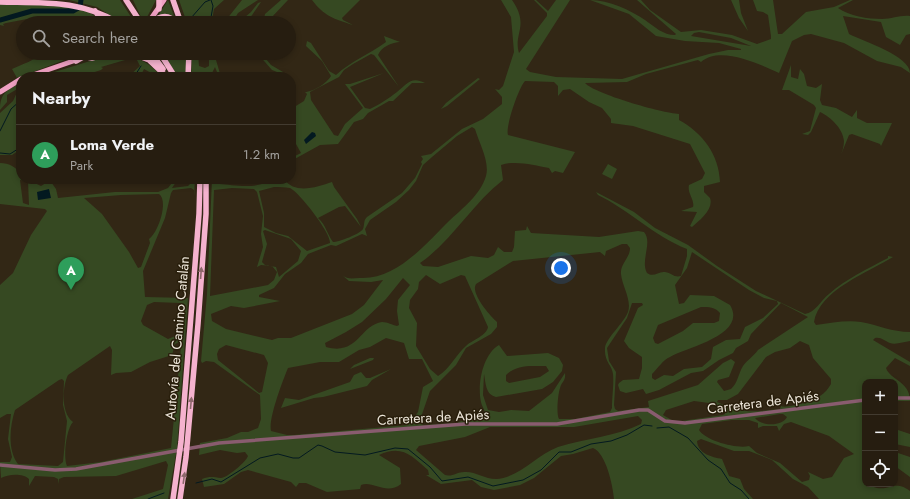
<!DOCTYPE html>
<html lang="en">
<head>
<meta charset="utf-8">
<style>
	:root { --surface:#261d10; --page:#322a1e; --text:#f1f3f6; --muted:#a4a29f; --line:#423b30; --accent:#ea580c }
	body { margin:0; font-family:Jost,sans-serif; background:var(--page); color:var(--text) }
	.controls { position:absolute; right:12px; bottom:12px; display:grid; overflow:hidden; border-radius:8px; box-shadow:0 2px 6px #0003 }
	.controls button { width:36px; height:36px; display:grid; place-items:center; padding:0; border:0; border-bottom:1px solid var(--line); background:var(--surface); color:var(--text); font:20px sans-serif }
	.you { position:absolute; left:561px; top:268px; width:14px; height:14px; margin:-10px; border:3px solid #fff; border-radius:50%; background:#1a73e8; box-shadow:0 0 0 6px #1a73e833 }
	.badge { display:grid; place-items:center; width:26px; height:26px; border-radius:50%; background:var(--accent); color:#fff; font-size:13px; font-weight:700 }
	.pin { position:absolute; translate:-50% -33px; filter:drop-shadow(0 1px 2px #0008) }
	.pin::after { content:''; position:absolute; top:21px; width:14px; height:12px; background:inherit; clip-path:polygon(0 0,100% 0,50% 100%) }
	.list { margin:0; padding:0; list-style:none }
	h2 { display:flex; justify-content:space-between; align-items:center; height:52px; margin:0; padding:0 16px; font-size:17px }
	h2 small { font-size:13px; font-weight:400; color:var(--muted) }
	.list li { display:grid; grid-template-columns:26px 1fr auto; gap:12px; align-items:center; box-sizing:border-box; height:60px; padding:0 16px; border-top:1px solid var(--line) }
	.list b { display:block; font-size:15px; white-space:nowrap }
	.list p { margin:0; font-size:13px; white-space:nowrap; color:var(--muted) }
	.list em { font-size:13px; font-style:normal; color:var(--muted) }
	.icon { flex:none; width:22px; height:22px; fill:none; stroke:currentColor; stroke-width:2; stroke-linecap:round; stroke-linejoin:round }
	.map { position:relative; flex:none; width:910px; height:499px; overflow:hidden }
	.search { position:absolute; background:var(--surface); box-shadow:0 2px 6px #0003; left:16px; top:16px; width:280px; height:44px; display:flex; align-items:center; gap:10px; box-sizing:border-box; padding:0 14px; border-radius:22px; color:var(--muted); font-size:15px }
	.panel { position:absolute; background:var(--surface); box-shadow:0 2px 6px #0003; left:16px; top:72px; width:280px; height:112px; border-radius:16px }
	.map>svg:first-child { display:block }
	.green { fill:#364922; fill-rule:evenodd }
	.water { fill:#031920 }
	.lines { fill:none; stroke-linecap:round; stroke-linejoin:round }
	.stream { stroke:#031920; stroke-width:1 }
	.river { stroke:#031920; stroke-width:5 }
	.tertiary { stroke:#895c6f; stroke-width:3.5 }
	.trunk { stroke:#efa0c2; stroke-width:5 }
	.motorway { stroke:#f5b2ce; stroke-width:5.5 }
	.oneway { fill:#8e686c }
	.labels { text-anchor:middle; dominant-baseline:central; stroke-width:3; stroke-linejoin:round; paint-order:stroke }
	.street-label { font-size:14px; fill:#ece5d9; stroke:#281e0b }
</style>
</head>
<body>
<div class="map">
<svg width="910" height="499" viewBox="0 0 910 499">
	<rect width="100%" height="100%" fill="#322715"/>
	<path class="green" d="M69 0H120L135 23H122L97 7Z
		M133 0H156L146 19 141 17Z
		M168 0 174 16 166 14 158 16Z
		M179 0H224L214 9 212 20 216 21 214 23H187Z
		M242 0H258L238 13 232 23 219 21 226 20Z
		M281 0H288L271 18 268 23H263L265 14Z
		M312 0H360L342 18 343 20 353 25C334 19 324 16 312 0Z
		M501 0H512C530 26 513 33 519 53L547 16V13L534 0H536L548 11 556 0H570L526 69 530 72 556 77 622 79 709 54 728 50H741V49L719 43 685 41 656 36 629 14 590 0C609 0 630 10 645 20 655 27 663 35 675 35L676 34 637 0H641L650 10 681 32 701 30 732 35 757 44 771 39V36L768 15 763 12 757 11 753 0H773L778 34H782L806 12 834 7 850 0H853L838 8C849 16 868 19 882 19 892 19 900 15 910 16V34L906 35 900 45 886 37 881 22 843 16 849 34C863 41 910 56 910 73L901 67 877 61 844 43 811 34 804 35 792 41 779 73C759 64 720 45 701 62L698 60 694 61 646 74 627 82 585 83C595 94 662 113 679 114V120C703 133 719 155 720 182L704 186V192L710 198C714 209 700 220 692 227L690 226 697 212 681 211 693 207C695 200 687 193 689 185L702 179 705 173 690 144 633 126 611 123V119L602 108 589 102 570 89 563 90 558 96V86L554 82 525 81C519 87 505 127 508 135L575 152 563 173 555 171 552 173 549 168C534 165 515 160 501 165L503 180C472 204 452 241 420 263L423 266 438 267 471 256 488 258 494 255 498 247 504 252H512L514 247 515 231 526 230 527 226 531 233 599 237 638 231 644 232C653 242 640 261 647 273 654 278 658 271 665 272 672 273 674 278 681 276L687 256V249C654 236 629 210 598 195L596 192 634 212 655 228 688 245 717 266 756 291 805 314C815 313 821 300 829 294 846 279 867 269 888 258V256L893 257C869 272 819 290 814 322L816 325C831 323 846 320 861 322 878 325 892 332 910 332V341C904 342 895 345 890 343 884 341 882 337 875 338L873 340 910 362V366L895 358 886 368C890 380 910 381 910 401H895V382H865V484C870 484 872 487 877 488 891 490 895 480 910 491V499H819L808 487 793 479 772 460 749 451H734L701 439 697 441C698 454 712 457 722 459L729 476 740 479 744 489 753 499H614C613 486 606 453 593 448L573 454 561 456 534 478 520 485 494 490 481 487 472 480 441 484 426 475H429L428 470C412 456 402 444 379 455L400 468 401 484C386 496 373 480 361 485L360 489 327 492 306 483H299L296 487 291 482 248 470 241 472 224 484 204 487 202 479C210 476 213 477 221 478 227 478 246 462 248 456L245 452 237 453 220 450 199 455 200 443 227 438 241 432H248L258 428 261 419 260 395 214 362 206 361 202 363 201 361 207 294 212 179H217L220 184C232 185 262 190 269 179H284C295 195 317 187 332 182L334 187 357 219 361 227 345 206 339 207 318 218C326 225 327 234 333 242 339 242 360 234 363 229 365 224 363 221 367 217L402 193 415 178 422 164 421 162 423 159 421 156 431 154 462 129 483 119 502 104V97L495 89 499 90 503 86 514 52 511 17ZM699 32 731 38 751 46 691 36 694 33ZM472 127 475 129C479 143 490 162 486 176 481 194 462 209 449 221 426 244 396 280 360 278 353 278 348 280 342 275L349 281 371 282 383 280 364 305 352 314 291 338H278L272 340 226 329 212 321 211 314 231 306 244 308 280 301 259 297V295L274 288 285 274 301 263 308 254 331 245 336 246 362 234 367 236 365 229 370 220 396 202 409 190 416 181 423 165 432 157 457 136ZM274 187C279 187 285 187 290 188 299 192 331 233 330 243L307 251 288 236 276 233 264 227V213L259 191ZM232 188 254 189 257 192 263 216 261 234 263 247 257 267 261 265 272 266 277 272 274 280 268 285 210 296 214 190ZM265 230 291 239 301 251 298 261 279 277 276 267 265 265 262 262 267 244 263 231ZM622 244H627L630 248C630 258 620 264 621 274 622 286 632 300 628 312 624 323 606 338 605 348 604 362 612 365 613 374 614 383 612 398 612 408L610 412 575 419H559C556 414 558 394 560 388 562 381 566 381 565 373L552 393 529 411 511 410 499 412 488 410 483 395 484 374C486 383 485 394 496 397L542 389 553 382 562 371 563 365 559 358 548 353 507 356 499 345C483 354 477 384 481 402 482 407 486 411 485 416L466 419 457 423 424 425 419 423 430 391 456 365 466 348 491 334 497 327V322C490 316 470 293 476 284L513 261 600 252 605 256 606 251ZM692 252 749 290 764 298 777 301 778 304 763 318 745 327 740 339 726 340 713 347 711 359 702 367 684 369 673 376 664 375 655 380 652 378V374C658 368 663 360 670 357 687 347 748 335 730 305L714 296 690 295 684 303 679 304 675 285 687 268ZM426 275 440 284 461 275 465 276 488 327C487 335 473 340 467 345 456 354 450 369 438 376L430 369 416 346 417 323 409 308 410 300 418 289 419 282ZM403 278 410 285 398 300 397 311 399 325 397 326C392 325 388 322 382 322 360 325 358 356 326 347L325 343 346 332 362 322 386 299ZM632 303H642L643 305 638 308 624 341 629 348 642 357V368L639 379 623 380 619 383 618 385 620 391 626 393 643 389 646 394 659 390 691 373 703 371 719 360 733 353 736 348 748 341 751 334 781 303 808 317 758 350C753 357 747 360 743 366 738 374 738 383 731 389L724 391 717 382 718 380 729 377 735 362 731 359 723 363 698 385 648 401 649 407 618 411 615 409 614 405 616 372 609 361 607 348 627 318ZM701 307C709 307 715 307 720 313L719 321 714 323H693L683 331 658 344 655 343 653 338 658 325ZM386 338 404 343 409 359H422L433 381 423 387 418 412 408 425 294 435H287L271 431C268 419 283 380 288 368L320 362H339L359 350 370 347ZM800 341 809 345 813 358 831 379V384C828 389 825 393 820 396 814 401 786 409 781 406L780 409C750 412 745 414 717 402L718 400H727L738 394 766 357 775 352 790 348ZM226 345 264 355 268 363 262 392 259 393 218 360 217 354 219 349ZM533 366H546L549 371 540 377 509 383 506 381V375C513 368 523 366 533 366ZM694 401 709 403 725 410V414L723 415 675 422 663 415 666 410ZM780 414H783L787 417C782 427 761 426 755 418ZM638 416 642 420 641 424C615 437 586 438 558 447 536 455 521 477 496 479 485 479 476 472 466 472 458 471 453 477 445 475L416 450 419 446 465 437 490 427H574ZM732 420H749L758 423V428L763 426H777L779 431 784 424 791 422 829 436 854 454 844 458 832 477 823 479 808 472 810 476 809 480 802 482 780 463 757 453 749 446C737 449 706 441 699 430L702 424Z
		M731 0H739L741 13 748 31 739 18Z
		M261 2C254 11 250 23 238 23L251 12 258 3Z
		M39 3C61 5 87 3 101 23H47L43 16 6 23 3 24 4 26 0 25V4Z
		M384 36 400 42C393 42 381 47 378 55L399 87 374 55 371 54 353 64 344 70 339 77 310 92 311 100 334 135 338 136 345 124 363 108 345 84H350L384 73 350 87 365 108 370 109C379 105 389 98 397 92 407 84 411 76 425 83H412L393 101H389L368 113 363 119 354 122 338 144 320 145 291 161V158L301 153 291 135V109L304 101 307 94 305 92C313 92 327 83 331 76L322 61 306 46 307 41 311 43 329 71 336 75C351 61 370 54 386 42Z
		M43 53H83L17 78 12 69C23 64 33 61 43 53Z
		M163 53H187L186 77H178Z
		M192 53H198L199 66 205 68 209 66V53H217L216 60 221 77H219L215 67 210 77H191Z
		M257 53H261L271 65 283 72 281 77H278L277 72 272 70Z
		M120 55C139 56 150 64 162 77H150L153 74 144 69 140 77H128L140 66 137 60 132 58 101 67 103 68 101 70 79 77H38L100 58Z
		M791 65V77L798 79 800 69 804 74 807 86 816 88 822 84 820 100 822 105 836 108 852 117 857 110V118L867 123H892L881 146 880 144 852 134 849 135 840 157C842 152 844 147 844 141 843 129 831 117 820 112L811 132 808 135 802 134 810 131 816 108 814 105 789 90H782Z
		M478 78 480 79 447 106 441 109 446 103Z
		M21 83V149L12 155H0V113L13 101 19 88 7 95V102L0 110C0 93 7 90 21 83Z
		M0 163C9 163 15 167 21 173V179H26L41 186 46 183V179H49L56 189 58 198 115 192H158L168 188 175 179H178L172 188 188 186 195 179 194 197V190L191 188 173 190 171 193 165 218 143 271 145 297 188 298 177 448 168 499H132L163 489 168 465 166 461 116 476 64 477 59 479 58 484V479L54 477 35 476 29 486V479C23 473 8 474 1 478L0 462H10L12 457 8 439 11 414H7L0 418V285L13 273 31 235 47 211 45 209 0 204ZM20 180 28 181 29 205 23 203ZM159 194C169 201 158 233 149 239L150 243 141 267 138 268 129 252 102 214 84 198 121 195ZM154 302 180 303 184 305 180 334 168 339 143 325 141 321 147 305ZM179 342 181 346 171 448 101 462 67 466C63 458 66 429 73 422 61 414 62 387 68 375L110 346 112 350 111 375 116 373 131 372 150 362 172 355 175 344ZM59 380 62 379 64 381 63 405 67 421 63 462 58 466 18 464C7 449 10 426 15 410Z
		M608 164 617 169 612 179 602 174Z
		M370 358H374L373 360 350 369 354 365Z
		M391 369 372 380 367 386 323 397 314 398 281 408 285 398 299 400 350 382 354 375 361 372 366 378H370Z
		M895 429 910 434V447L895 444Z
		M895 452 910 457V477L895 466Z"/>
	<path class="water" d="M312 132 315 133 316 136 306 144 304 140Z
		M49 189 51 198 38 200 37 192Z"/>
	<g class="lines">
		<path class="stream" d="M191 18 205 2 210 0
			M210 23 213 6 211 0
			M134 77 141 66
			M0 131 11 109 21 100
			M0 153 10 154 21 147
			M657 428 669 427 688 438 708 460 721 469 730 483 741 490 749 499
			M196 483 212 479 221 482 260 458 278 454 293 458H299L318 445 322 446 335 452 365 455 395 448 408 449 430 467 442 481 468 477 493 486 523 480 541 470 559 452H571L591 444 611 441 627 435 644 425 652 426
			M148 499 164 493"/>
		<path class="river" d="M0 20 32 11H73L80 7 81 0"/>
		<path class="tertiary" d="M895 398H910
			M0 465 55 470 76 469 219 443 465 424H557L639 410H648L665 421 685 423 865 400"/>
		<path class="trunk" d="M148 23 164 0
			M89 56 99 53
			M27 77 79 59
			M0 92 21 79"/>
		<path class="motorway" d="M126 0 141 23
			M173 0 181 23
			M0 2C45 3 80 0 119 23
			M159 9V0
			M95 11 104 23
			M151 23C160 15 169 14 177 23
			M131 53 149 60 167 77
			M151 53 163 69
			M160 53 175 77
			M87 57 92 58 109 53
			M76 61 90 53
			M188 77 189 53
			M173 499 181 442 199 214 200 179
			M180 499 186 457 198 324 206 214V179"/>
	</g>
	<defs><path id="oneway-solid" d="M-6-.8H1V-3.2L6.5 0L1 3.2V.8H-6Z"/></defs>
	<g class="oneway">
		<use href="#oneway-solid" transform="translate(201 273) rotate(-86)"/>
		<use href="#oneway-solid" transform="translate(191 403) rotate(-85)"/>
		<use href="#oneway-solid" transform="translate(184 478) rotate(-82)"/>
	</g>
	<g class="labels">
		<g class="street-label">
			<text transform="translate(177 338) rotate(-85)">Autovía del Camino Catalán</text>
			<text transform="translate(763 402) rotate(-7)">Carretera de Apiés</text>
			<text transform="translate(433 417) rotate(-3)">Carretera de Apiés</text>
		</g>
	</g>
</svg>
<div class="controls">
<button>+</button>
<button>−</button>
<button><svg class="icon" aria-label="locate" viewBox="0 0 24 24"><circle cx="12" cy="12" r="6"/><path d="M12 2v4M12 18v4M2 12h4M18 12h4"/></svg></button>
</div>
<div class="you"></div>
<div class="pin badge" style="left:71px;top:290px;background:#2e9e5b">A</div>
<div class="search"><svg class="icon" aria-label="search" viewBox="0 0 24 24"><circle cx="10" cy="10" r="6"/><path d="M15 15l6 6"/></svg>Search here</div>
<section class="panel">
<h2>Nearby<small></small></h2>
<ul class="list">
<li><span class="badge" style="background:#2e9e5b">A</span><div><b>Loma Verde</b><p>Park</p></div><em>1.2 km</em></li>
</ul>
</section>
</div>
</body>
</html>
